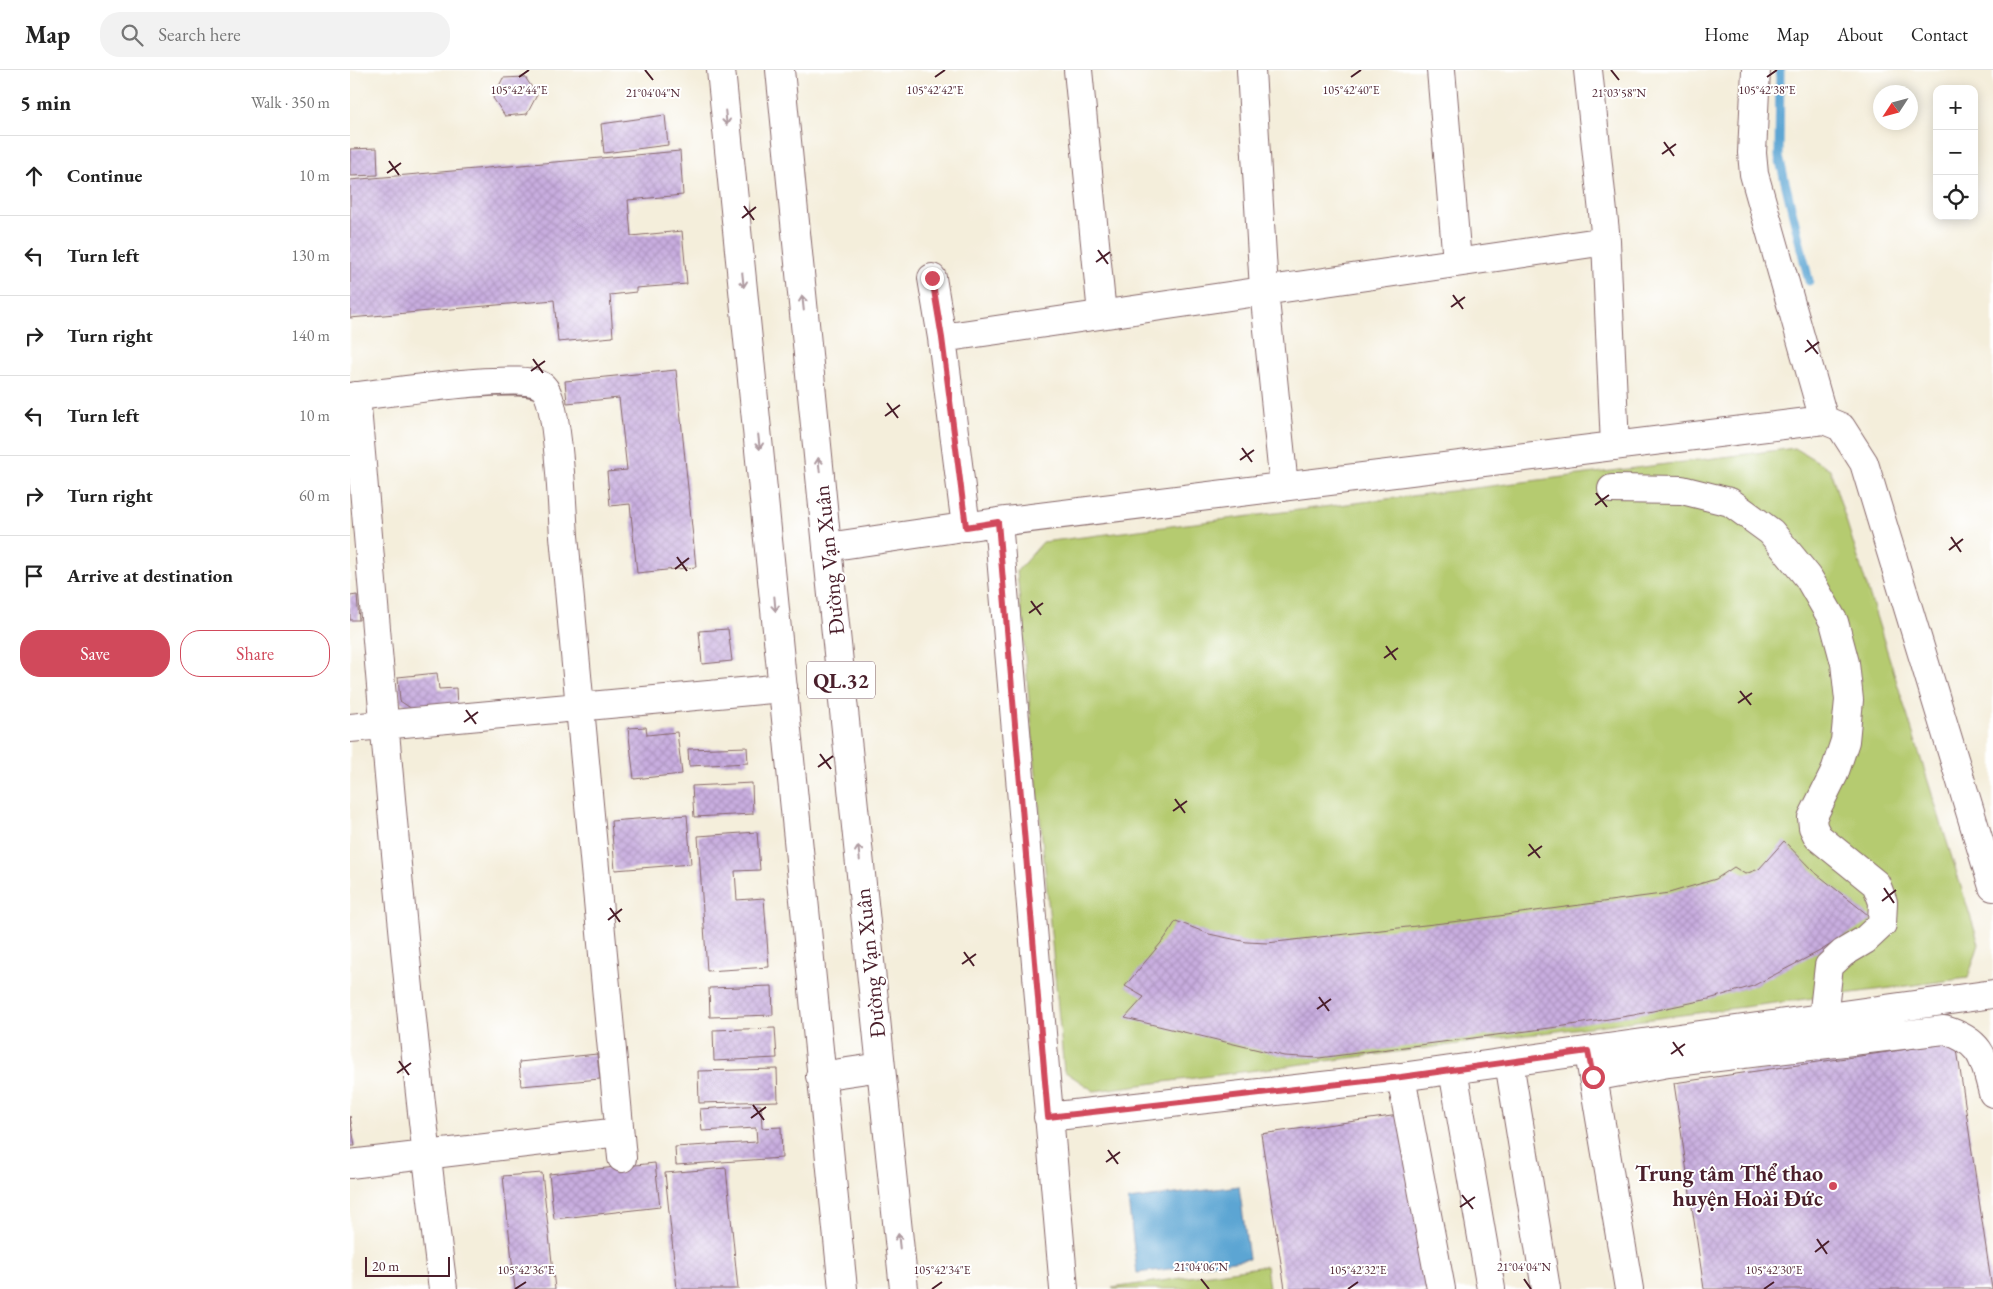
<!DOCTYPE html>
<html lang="en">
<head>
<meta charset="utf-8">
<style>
	:root { --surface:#fff; --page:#f2f2f2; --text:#222; --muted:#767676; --line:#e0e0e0; --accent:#d1495b }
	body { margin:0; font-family:"EB Garamond",serif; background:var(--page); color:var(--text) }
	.controls { position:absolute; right:15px; top:15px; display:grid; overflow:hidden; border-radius:10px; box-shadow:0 2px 12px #0003 }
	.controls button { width:45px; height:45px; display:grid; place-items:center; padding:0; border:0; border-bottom:1px solid var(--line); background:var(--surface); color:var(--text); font:25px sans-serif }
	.compass { position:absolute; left:1523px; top:15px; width:45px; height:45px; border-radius:50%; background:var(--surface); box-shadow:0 2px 12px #0003; rotate:234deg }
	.scale { position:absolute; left:15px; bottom:12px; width:85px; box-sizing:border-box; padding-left:5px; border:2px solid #4a1f2b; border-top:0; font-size:14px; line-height:18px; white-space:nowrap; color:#4a1f2b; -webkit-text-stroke:4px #fff; paint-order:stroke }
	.stop { position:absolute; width:15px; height:15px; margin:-11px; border:4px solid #d1495b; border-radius:50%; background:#fff }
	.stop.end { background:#d1495b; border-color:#fff; box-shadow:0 1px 5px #0008 }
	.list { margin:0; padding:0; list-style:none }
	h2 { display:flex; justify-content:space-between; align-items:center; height:65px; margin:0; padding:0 20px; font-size:21px }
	h2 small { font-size:16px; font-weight:400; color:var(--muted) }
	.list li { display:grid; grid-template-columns:32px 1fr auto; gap:15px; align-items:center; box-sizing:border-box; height:80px; padding:0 20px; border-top:1px solid var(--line) }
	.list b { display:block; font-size:19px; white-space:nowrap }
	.list em { font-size:16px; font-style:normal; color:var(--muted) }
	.actions { display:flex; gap:10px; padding:15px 20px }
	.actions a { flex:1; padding:11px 0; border:1px solid var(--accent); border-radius:20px; text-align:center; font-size:18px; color:var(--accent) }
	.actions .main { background:var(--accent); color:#fff }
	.icon { flex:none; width:28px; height:28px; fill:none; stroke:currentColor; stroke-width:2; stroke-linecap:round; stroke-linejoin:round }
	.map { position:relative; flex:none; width:1643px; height:1219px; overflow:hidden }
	header { display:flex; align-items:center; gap:30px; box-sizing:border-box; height:70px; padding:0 25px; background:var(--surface); border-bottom:1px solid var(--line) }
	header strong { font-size:24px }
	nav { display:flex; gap:28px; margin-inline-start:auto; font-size:18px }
	.search { width:350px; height:45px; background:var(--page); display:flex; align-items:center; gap:12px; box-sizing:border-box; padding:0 18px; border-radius:20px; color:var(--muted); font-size:19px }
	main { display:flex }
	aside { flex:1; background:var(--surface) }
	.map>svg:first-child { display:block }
	.grass { fill:#b5cb6f; stroke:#80754d }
	.water { fill:#5ba5d3; stroke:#52627f }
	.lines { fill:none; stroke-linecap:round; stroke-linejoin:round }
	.stream { stroke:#5ba5d3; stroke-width:9 }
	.building { fill:url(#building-cross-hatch) }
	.minor-casing { stroke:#866769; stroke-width:30 }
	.highway-casing { stroke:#866769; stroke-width:30 }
	.minor { stroke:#fff; stroke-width:28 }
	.highway { stroke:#fff; stroke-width:28 }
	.oneway { stroke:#ae9aa0 }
	.route { stroke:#d1495b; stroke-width:6 }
	.ticks { fill:none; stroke:#4a1f2b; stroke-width:2 }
	.poi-dot { fill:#d1495b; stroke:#fff; stroke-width:2 }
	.labels { text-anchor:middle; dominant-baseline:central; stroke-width:4; stroke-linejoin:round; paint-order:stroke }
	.shield { fill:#fff; stroke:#80626b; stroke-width:1 }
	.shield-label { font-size:21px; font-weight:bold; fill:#4a1f2b }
	.street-label { font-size:22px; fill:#4a1f2b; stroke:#fff }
	.poi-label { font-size:22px; font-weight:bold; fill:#4a1f2b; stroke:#fff; text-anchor:end }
	.ticks-label { font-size:12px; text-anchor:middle; fill:#4a1f2b; stroke:#fff; stroke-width:4; stroke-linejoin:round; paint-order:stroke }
</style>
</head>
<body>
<header>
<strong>Map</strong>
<div class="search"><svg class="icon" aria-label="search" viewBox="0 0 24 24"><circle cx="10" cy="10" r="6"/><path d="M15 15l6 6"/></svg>Search here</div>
<nav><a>Home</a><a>Map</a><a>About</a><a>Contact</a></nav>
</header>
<main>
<aside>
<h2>5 min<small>Walk · 350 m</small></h2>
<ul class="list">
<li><svg class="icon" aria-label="ahead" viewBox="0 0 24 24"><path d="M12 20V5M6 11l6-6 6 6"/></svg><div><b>Continue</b></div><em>10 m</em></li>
<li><svg class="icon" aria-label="left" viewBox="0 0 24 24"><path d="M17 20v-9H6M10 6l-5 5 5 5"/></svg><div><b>Turn left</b></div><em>130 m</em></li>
<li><svg class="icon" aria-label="right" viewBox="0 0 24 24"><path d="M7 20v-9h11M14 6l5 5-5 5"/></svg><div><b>Turn right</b></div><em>140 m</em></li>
<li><svg class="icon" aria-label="left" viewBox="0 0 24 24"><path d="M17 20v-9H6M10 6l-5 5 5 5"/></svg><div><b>Turn left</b></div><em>10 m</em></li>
<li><svg class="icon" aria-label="right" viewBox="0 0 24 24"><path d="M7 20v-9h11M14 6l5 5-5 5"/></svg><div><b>Turn right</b></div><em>60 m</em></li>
<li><svg class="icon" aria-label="arrive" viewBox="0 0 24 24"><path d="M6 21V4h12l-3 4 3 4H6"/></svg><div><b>Arrive at destination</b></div></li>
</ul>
<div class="actions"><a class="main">Save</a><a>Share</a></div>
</aside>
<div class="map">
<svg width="1643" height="1219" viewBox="0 0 1643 1219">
	<defs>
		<pattern id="building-cross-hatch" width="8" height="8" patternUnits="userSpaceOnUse" patternTransform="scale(1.25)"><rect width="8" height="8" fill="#c8addf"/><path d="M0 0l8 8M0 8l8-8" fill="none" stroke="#ad94c0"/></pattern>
	</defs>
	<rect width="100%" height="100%" fill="#fff"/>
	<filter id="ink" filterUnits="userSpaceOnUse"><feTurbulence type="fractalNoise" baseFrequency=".02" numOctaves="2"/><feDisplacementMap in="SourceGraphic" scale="10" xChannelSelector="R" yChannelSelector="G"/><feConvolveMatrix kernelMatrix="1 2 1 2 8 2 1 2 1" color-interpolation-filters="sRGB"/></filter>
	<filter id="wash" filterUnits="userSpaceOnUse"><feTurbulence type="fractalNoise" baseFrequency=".0096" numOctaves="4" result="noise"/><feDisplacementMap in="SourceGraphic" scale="20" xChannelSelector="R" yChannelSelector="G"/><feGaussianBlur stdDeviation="1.12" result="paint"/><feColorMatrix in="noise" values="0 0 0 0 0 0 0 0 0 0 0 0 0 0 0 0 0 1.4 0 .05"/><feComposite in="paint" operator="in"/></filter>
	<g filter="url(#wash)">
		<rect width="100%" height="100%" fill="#f4eedb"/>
		<path class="grass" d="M1445 378 1480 399 1629 874 1618 908 744 1021 714 1001 667 501 693 472Z
			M916 1196 919 1219H763L762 1218Z"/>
		<path class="water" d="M889 1116 899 1189 787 1203 778 1130Z"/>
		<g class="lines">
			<path class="stream" d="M1430 0 1429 87 1459 211"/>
		</g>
		<g id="blocks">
			<path class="building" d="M175 7 187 25 177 44 155 46 143 28 153 8Z
				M315 45 318 75 254 83 251 54Z
				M27 78 28 105 0 106V79Z
				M330 81 333 125 278 130 281 166 332 161 337 214 286 218V222L260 225 263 267 208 272 204 230 0 248V110Z
				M326 300 346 497 287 503 280 434 260 436 257 402 277 400 269 328 217 333 215 311Z
				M7 525 9 550H0V526Z
				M378 559 382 591 352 594 349 561Z
				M87 603 89 619 106 618 107 637 65 641 50 631 48 607Z
				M296 657 297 665 327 662 332 704 284 709 278 658Z
				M397 677 398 693 339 696 338 679Z
				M402 713 403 744 344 747 342 716Z
				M337 745 341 794 265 800 261 751Z
				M407 762 410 800 385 801 387 830 414 828 419 897 357 901 348 766Z
				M1434 771 1462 800 1523 849 1470 881 1403 916 1359 929 1284 945 1208 957 969 988 934 986 775 948 794 927 775 916 815 868 826 851 859 864 897 872 917 873 1119 850 1319 823 1366 809 1384 797 1395 804 1409 799Z
				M422 916 423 945 360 947 359 918Z
				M425 958 427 988 364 991 363 960Z
				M1606 972 1642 1219H1354L1324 1013Z
				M247 984 250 1009 171 1016 169 992Z
				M427 999 428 1031 349 1033 348 1001Z
				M411 1035 412 1058 431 1057 432 1088 326 1095 325 1077 407 1072 406 1058 352 1061 350 1039Z
				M1049 1045 1079 1219H935L911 1064Z
				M0 1046 5 1076H0Z
				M305 1093 310 1137 204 1149 199 1104Z
				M376 1098 388 1219H327L315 1103Z
				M192 1103 205 1219H165L153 1106Z"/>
		</g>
	</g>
	<g filter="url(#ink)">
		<use href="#blocks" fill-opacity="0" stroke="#866769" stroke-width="1"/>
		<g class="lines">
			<defs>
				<path id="minor" d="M728 0 752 244
					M901 0 914 220 934 417
					M1091 0 1107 192
					M1238 0 1256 171 1265 376
					M1406 0 1402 83 1404 104 1474 350
					M582 208 592 268 616 457
					M592 268 1256 171
					M6 326C32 624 55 923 93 1219
					M0 327C30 324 176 301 193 317 209 332 212 439 214 466 235 673 251 881 272 1088
					M1262 419 1332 420 1380 432 1421 462 1458 507 1484 552 1495 593 1499 630 1495 671 1484 704 1462 748 1463 757 1468 767 1526 814 1533 832 1532 854 1515 870 1493 883 1479 896 1473 948
					M648 452 714 1219
					M477 477 648 452 1474 350 1491 357 1514 393 1643 817
					M0 658 433 618
					M1240 989 1279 1219
					M1159 992 1196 1219
					M1103 1000 1141 1219
					M1051 1007 1091 1219
					M1243 1007 1318 993 1594 960C1632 971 1634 988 1643 1023
					M698 1047 1051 1007 1643 924
					M0 1094 269 1062"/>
				<path id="highway" d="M371 0 493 1219
					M430 0 477 477 554 1219
					M470 1006 531 997"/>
			</defs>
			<use href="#minor" class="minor-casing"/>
			<use href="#highway" class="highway-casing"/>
			<use href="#minor" class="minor"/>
			<use href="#highway" class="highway"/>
		</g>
		<defs><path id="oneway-shaft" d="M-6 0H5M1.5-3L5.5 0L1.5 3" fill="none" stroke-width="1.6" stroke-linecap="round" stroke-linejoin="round" transform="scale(1.25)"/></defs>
		<g class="oneway">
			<use href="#oneway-shaft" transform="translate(376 48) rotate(84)"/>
			<use href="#oneway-shaft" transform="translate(393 210) rotate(84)"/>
			<use href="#oneway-shaft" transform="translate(453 233) rotate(-96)"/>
			<use href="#oneway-shaft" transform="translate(409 372) rotate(84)"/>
			<use href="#oneway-shaft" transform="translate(469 395) rotate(-96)"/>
			<use href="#oneway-shaft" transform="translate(425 534) rotate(85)"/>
			<use href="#oneway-shaft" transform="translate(509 783) rotate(-96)"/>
			<use href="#oneway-shaft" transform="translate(549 1171) rotate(-96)"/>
		</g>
	</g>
	<g class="lines" filter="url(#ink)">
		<path class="route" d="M582 208 592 268 616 457 648 452 698 1047 1051 1007 1238 981 1243 1007"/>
	</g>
	<path class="ticks" d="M295 0 303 10M1261 0 1269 10M169 7 179 0M585 7 595 0M1001 7 1011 0M1417 7 1427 0M1314 72 1324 86M1312 84 1326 74M39 91 49 105M37 103 51 93M394 136 404 150M392 148 406 137M748 180 758 194M746 192 760 182M1103 225 1113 239M1101 237 1115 227M1457 270 1468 284M1455 282 1469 272M183 289 193 303M181 301 195 291M537 333 548 348M535 346 550 335M892 378 902 392M890 390 904 380M1246 423 1257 437M1245 435 1259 425M1601 467 1611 482M1599 480 1613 469M327 487 337 501M325 499 339 488M681 531 691 545M679 543 693 533M1036 576 1046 590M1034 588 1048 578M1390 621 1401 635M1388 633 1402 623M116 640 126 654M114 652 128 642M470 684 481 699M468 697 483 686M825 729 835 743M823 741 837 731M1179 774 1190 788M1178 786 1192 776M1534 818 1544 833M1532 831 1546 820M260 838 270 852M258 850 272 839M614 882 624 896M612 894 626 884M969 927 979 941M967 939 981 929M1323 972 1333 986M1321 984 1335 974M49 991 59 1005M47 1003 61 993M403 1035 414 1050M401 1048 416 1037M758 1080 768 1094M756 1092 770 1082M1112 1125 1123 1139M1110 1137 1125 1127M1467 1169 1477 1184M1465 1182 1479 1171M851 1209 859 1219M1174 1209 1181 1219M165 1219 176 1212M582 1219 592 1212M998 1219 1008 1212M1414 1219 1424 1212"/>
	<circle class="poi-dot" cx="1483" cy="1116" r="5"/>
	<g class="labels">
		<rect class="shield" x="457" y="591.5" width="68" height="37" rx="4"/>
		<g class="shield-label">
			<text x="491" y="610">QL.32</text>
		</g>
		<g class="street-label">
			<text transform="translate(479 490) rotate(-96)">Đường Vạn Xuân</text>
			<text transform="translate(520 893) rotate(-96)">Đường Vạn Xuân</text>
		</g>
		<g class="poi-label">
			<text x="1473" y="1103">Trung tâm Thể thao<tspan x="1473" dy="25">huyện Hoài Đức</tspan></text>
		</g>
	</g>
	<g class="ticks-label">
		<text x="169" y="24">105°42'44"E</text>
		<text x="585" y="24">105°42'42"E</text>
		<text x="1001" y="24">105°42'40"E</text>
		<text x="1417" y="24">105°42'38"E</text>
		<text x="303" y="27">21°04'04"N</text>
		<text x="1269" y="27">21°03'58"N</text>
		<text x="851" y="1201">21°04'06"N</text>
		<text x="1174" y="1201">21°04'04"N</text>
		<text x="176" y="1204">105°42'36"E</text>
		<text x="592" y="1204">105°42'34"E</text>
		<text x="1008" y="1204">105°42'32"E</text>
		<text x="1424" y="1204">105°42'30"E</text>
	</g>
</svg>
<div class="controls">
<button>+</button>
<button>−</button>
<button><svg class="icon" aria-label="locate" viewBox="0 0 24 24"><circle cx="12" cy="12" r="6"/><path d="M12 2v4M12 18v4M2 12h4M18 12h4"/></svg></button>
</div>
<svg class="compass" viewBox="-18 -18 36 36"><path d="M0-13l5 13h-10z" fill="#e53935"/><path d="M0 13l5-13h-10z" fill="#767676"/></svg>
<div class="scale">20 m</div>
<div class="stop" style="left:1243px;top:1007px"></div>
<div class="stop end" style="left:582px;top:208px"></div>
</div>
</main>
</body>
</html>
